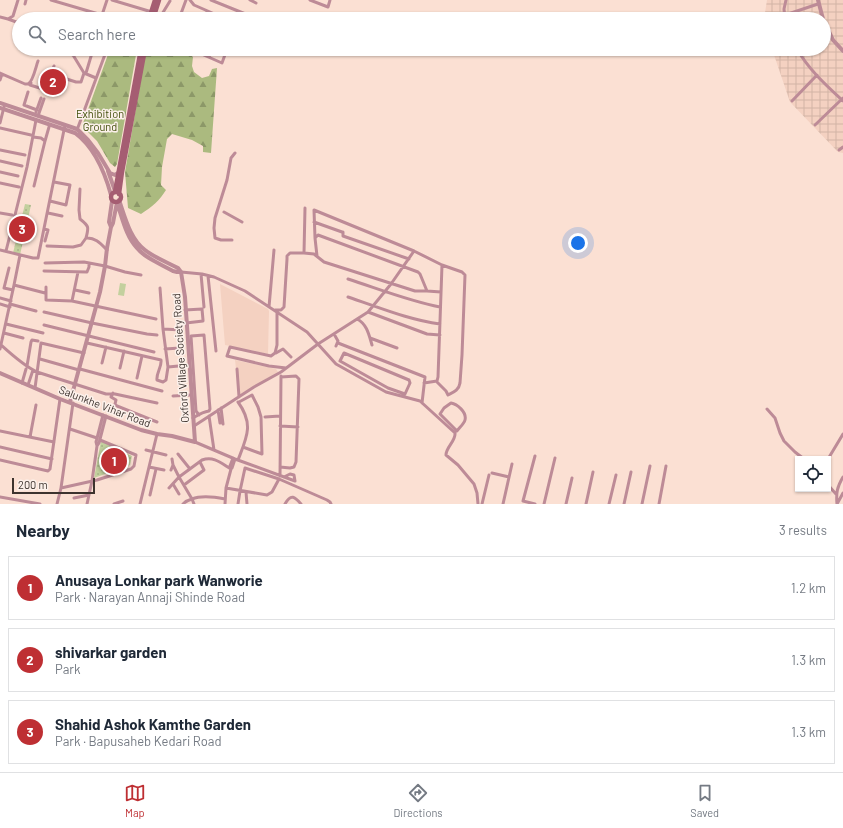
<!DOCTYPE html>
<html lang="en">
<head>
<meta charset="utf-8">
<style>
	:root { --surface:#fff; --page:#f6f6f7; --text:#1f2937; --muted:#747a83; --line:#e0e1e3; --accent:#be2f33 }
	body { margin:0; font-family:Barlow,sans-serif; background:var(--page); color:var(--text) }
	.controls { position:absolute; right:12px; bottom:12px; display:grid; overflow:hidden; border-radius:0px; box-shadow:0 1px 3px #0004 }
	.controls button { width:36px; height:36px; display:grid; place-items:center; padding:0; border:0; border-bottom:1px solid var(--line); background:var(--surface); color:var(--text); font:20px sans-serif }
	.scale { position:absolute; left:12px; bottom:10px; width:83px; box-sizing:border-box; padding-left:4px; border:2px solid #3d332e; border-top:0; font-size:11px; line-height:14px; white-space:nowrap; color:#3d332e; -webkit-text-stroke:3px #fcf1eb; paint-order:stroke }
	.you { position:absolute; left:578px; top:243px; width:14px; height:14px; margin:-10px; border:3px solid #fff; border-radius:50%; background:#1a73e8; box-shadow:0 0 0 6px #1a73e833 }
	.badge { display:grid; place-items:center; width:26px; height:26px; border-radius:50%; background:var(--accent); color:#fff; font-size:13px; font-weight:700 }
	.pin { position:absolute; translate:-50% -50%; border:2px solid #fff; box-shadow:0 1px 4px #0006 }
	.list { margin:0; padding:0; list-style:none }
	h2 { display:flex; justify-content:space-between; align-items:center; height:52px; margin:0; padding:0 16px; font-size:17px }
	h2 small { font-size:13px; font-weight:400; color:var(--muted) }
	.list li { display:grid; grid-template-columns:26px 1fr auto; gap:12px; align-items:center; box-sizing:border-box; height:64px; margin:0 8px 8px; padding:0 8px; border:1px solid var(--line); border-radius:0px }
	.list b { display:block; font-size:15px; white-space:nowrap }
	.list p { margin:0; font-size:13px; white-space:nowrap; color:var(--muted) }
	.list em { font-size:13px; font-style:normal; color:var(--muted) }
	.icon { flex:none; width:22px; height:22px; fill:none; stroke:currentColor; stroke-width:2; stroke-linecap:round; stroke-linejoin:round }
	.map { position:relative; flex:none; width:843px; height:504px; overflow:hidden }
	.search { position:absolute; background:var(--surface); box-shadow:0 1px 3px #0004; left:12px; right:12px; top:12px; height:44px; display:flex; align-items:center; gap:10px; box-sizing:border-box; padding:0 14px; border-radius:22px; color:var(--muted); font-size:15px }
	.sheet { height:268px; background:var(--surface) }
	nav { display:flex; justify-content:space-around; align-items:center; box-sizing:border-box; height:56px; border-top:1px solid var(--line); background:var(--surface); font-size:11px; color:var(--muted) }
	nav a { display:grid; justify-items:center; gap:2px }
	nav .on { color:var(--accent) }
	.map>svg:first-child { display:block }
	.built { fill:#f4d1c1 }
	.industrial { fill:url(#industrial-grid) }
	.grass { fill:url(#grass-dots) }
	.forest { fill:url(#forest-firs) }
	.pitch { fill:#c3d09e }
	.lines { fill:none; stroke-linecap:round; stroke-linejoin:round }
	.minor { stroke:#bd8b97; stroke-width:3 }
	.tertiary { stroke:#bd8b97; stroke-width:4 }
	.secondary { stroke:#a55d72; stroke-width:4.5 }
	.labels { text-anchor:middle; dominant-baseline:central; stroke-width:3; stroke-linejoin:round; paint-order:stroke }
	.park-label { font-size:11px; fill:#424f0b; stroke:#fcf1eb }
	.street-label { font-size:11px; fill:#3d332e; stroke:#fcf1eb }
</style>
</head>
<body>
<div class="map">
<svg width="843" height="504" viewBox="0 0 843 504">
	<defs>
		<pattern id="industrial-grid" width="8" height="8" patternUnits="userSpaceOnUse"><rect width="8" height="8" fill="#f4d1c1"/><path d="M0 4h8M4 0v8" fill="none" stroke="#d2b4a6"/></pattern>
		<pattern id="grass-dots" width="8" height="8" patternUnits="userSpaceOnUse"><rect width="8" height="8" fill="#c3d09e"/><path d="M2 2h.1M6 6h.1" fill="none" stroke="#a8b388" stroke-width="1.8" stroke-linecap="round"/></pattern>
		<pattern id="forest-firs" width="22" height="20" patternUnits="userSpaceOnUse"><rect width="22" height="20" fill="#abba7f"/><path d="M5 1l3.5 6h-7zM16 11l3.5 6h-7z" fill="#8c9868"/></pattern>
	</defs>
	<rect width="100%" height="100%" fill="#fbe0d3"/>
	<path class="built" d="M220 284 268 309 269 311 268 354 225 345Z
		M235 360 276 369 278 372 239 396Z"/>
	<path class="industrial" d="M767 0H843V153L838 152 790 102 772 49H824V19H764Z"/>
	<path class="grass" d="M50 77 58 79 56 87 48 85Z
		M25 204 31 205 20 255 13 253Z
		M101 441 132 456 130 465 94 478Z"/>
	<path class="forest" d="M110 49H137L117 164 115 167 110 163 97 141 82 126Z
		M146 49H182L193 57 192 66 194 72 202 78 209 76 212 69 217 68 211 153 203 152V146L192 140 172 134 167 139 162 167 161 185 166 190C160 200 152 207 141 214L128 208 125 172Z"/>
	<path class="pitch" d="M120 283 126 284 124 296 118 295Z"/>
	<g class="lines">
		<path class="minor" d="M51 0 102 15 107 0
			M112 0 152 12
			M190 0 194 5 226 19
			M211 0 253 17
			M250 0 256 3
			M310 0 328 7 330 0
			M25 4 26 0
			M785 15 818 4
			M0 17 8 19 13 16 18 0
			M8 19 19 23
			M159 19 170 1
			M179 19 186 0
			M205 19 207 11
			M785 19 784 9 786 0
			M46 49H47
			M190 49 222 63 227 49
			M797 49C809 70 826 85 843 101
			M62 51 73 55 84 73 96 78
			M209 57 212 49
			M54 66 51 74 76 82H81L84 73
			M0 73 25 84C26 84 27 84 28 84 33 82 36 66 38 61
			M86 73 92 53 88 50
			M0 80 2 74
			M31 83 30 85 46 90
			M28 92 24 105 37 110
			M792 101 817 75
			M36 112 41 98
			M38 116 44 99
			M0 123 4 107
			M815 125 843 98
			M0 128 31 135
			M77 130 107 49
			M33 137 41 138 45 141 34 186
			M45 141 49 127
			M0 150 25 155
			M839 150 843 147
			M0 161 22 166
			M0 172 18 176
			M0 183 19 187
			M80 189 79 210 80 219C89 226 89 227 86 238
			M50 201 66 205 70 185 54 182
			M224 212 242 222
			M0 213 12 215
			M48 213 62 216
			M314 222 342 232H343V236L409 259
			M44 229 48 230 45 241
			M315 238 314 210 414 251
			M232 240H221L215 238 214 228 215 218 227 180 231 158 235 153
			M47 246 73 247 81 245 86 238C95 237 101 244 107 250
			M0 250 33 258H38L65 125
			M6 251 27 167 36 120
			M304 253 305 208
			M317 256 315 238 318 235 418 272 420 274 427 291
			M45 263 84 262 105 266 125 272 141 275
			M9 268 4 288 13 290
			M44 271 87 272 89 267V263
			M181 272 202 274 214 277 245 291 307 332 336 364 386 392 420 401 455 433C456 441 446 447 446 455L458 465 474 484 477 493 478 504
			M201 274 204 307
			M208 276 216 351
			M348 279C379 289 409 301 440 307
			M14 285 45 293
			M46 287V300L72 301 156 319
			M160 288 163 329
			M75 290 89 293
			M348 297C378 307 409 320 440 324
			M0 298 11 301
			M72 301 78 272
			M0 304 10 307
			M10 304 36 311
			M269 307 274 250
			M185 310 202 309 203 320V321L186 323
			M275 310H281L284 307 287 259V256L290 253H304L314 254 324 262 415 291H427L441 292
			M44 312 92 323 147 334 157 335
			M368 312 427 334 440 335
			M277 313V345L275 353 271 356 230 347 227 356 269 366 286 368
			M357 319C367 324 369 335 372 345
			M6 324 43 333
			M44 325 154 352
			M4 333 23 338
			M334 334 338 341 336 346
			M370 338 397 348
			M87 343 161 360C162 367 156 373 157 380L163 382 166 380 168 367 163 329 182 330
			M338 343 425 377 422 403
			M1 345C12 355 24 366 37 372L106 394H115L157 403
			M0 349 14 285 20 255
			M165 349 180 348
			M276 353 283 349 291 357
			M344 353 409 380 410 383 405 394 388 388 340 361Z
			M40 359 79 370
			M102 363 106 347
			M27 366 31 342 32 340 38 341
			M168 367 189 365
			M120 368 124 351
			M80 369 162 391
			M237 369 239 397
			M137 378 142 356
			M22 383 26 369
			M424 383 437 381 438 377 442 265 462 272 465 275 462 355 460 383C459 390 454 392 448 395L446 391 436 381
			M28 385 33 370
			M35 388 41 343 84 353
			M113 393 111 397 116 400 115 404 117 406 157 422
			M173 396 191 395
			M239 402 252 395 258 407 261 417 262 454 243 447
			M451 403C457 404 467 412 465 420 464 424 459 428 457 431L440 414 444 408Z
			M221 408 223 424
			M767 409 775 418 780 433 784 441 795 452 804 459
			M218 410 220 423
			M209 416 214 450
			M265 417 280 416
			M193 418C198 415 202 412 209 411L210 409 204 335 191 336 196 411 199 415
			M194 426 254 387 281 372 318 344 368 312 391 284 414 251 442 265
			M280 426 298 427
			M70 429 97 438
			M0 431 54 442
			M30 437 36 405
			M195 442 235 459 295 481
			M97 446 99 443 106 416
			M0 447 52 459
			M146 450 166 455
			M178 454 190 469
			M828 459 843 434
			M0 460 48 471 50 469 60 399
			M238 460C247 437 254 424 238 402
			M173 465 179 477 192 499 194 504
			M149 467 164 470
			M280 467 290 468 294 467 296 462 299 379 296 376 281 377
			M231 469 232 468 235 459
			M171 470 173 465 172 459
			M492 473 509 477
			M280 476 281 376
			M284 477 290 474 294 475 295 481
			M173 484 179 494
			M184 485 204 470 200 462
			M828 485 836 494
			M61 488 97 480 131 469 134 466 136 455 100 440
			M169 488 179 477 202 460C214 456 221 463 231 469
			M226 488 267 495 272 492 279 479
			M246 492 247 504
			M150 495 156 469
			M0 497 40 504
			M74 498 89 495
			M57 504 61 488 73 403
			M87 504 92 481 97 446 96 442 103 415
			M114 504 123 501
			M140 504 157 434
			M183 504C185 502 188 500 192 499 202 495 215 497 225 499
			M225 504 226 488 231 469 230 466 233 458
			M238 504 240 491 245 468 279 479 327 500 330 502 331 504
			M285 504C291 493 295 497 301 504
			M482 504 489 475
			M503 504 512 464
			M535 504 523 501 535 456
			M544 504 555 458
			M566 504 572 478
			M586 504 593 472
			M609 504 616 475
			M624 504 631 472
			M642 504 650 466
			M659 504 666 466
			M837 504C836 493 837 487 843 477
			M837 504 843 493"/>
		<path class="tertiary" d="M818 0 823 19
			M824 21 833 40 843 51
			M0 103 77 129 88 140 98 153 110 173 115 175 118 173
			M0 108 75 133C94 147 105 173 111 195
			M108 171 115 191
			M119 200C125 217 130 239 145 250 155 258 167 262 178 268L181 272
			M117 203C122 217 126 237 137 248 146 259 161 264 173 271L177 272H181
			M111 227 109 222 112 201
			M0 373 60 399 141 430 157 434 172 436 195 442 185 297 181 272
			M70 402 100 292 105 266 107 248 111 227 113 223 117 202"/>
		<path class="secondary" d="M149 19 155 0
			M153 19 159 0
			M115 192 141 49
			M111 197a5 5 0 1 1 10 0a5 5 0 1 1-10 0Z
			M119 194 122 172 145 49"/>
	</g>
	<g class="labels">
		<g class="park-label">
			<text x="100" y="113">Exhibition<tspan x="100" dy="13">Ground</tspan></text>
		</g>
		<g class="street-label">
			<text transform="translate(180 358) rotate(-94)">Oxford Village Society Road</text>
			<text transform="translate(105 406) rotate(21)">Salunkhe Vihar Road</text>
		</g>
	</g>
</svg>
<div class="controls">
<button><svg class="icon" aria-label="locate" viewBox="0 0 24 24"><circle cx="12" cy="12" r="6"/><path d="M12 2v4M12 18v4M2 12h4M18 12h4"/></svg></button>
</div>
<div class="scale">200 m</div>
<div class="you"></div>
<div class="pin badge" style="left:114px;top:461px">1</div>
<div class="pin badge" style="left:53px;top:82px">2</div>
<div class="pin badge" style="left:22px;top:229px">3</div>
<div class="search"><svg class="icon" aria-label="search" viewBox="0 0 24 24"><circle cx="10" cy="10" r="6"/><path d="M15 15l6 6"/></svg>Search here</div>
</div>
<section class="sheet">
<h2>Nearby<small>3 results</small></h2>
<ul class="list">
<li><span class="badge">1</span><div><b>Anusaya Lonkar park Wanworie</b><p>Park · Narayan Annaji Shinde Road</p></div><em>1.2 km</em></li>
<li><span class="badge">2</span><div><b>shivarkar garden</b><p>Park</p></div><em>1.3 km</em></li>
<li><span class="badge">3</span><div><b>Shahid Ashok Kamthe Garden</b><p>Park · Bapusaheb Kedari Road</p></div><em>1.3 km</em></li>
</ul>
</section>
<nav>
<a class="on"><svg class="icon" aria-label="map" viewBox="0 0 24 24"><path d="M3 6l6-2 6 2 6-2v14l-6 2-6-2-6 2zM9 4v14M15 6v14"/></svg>Map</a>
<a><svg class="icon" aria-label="directions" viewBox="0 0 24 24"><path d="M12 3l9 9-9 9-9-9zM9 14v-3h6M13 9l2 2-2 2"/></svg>Directions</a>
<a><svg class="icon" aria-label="saved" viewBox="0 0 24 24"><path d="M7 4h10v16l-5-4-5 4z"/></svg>Saved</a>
</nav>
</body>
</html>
